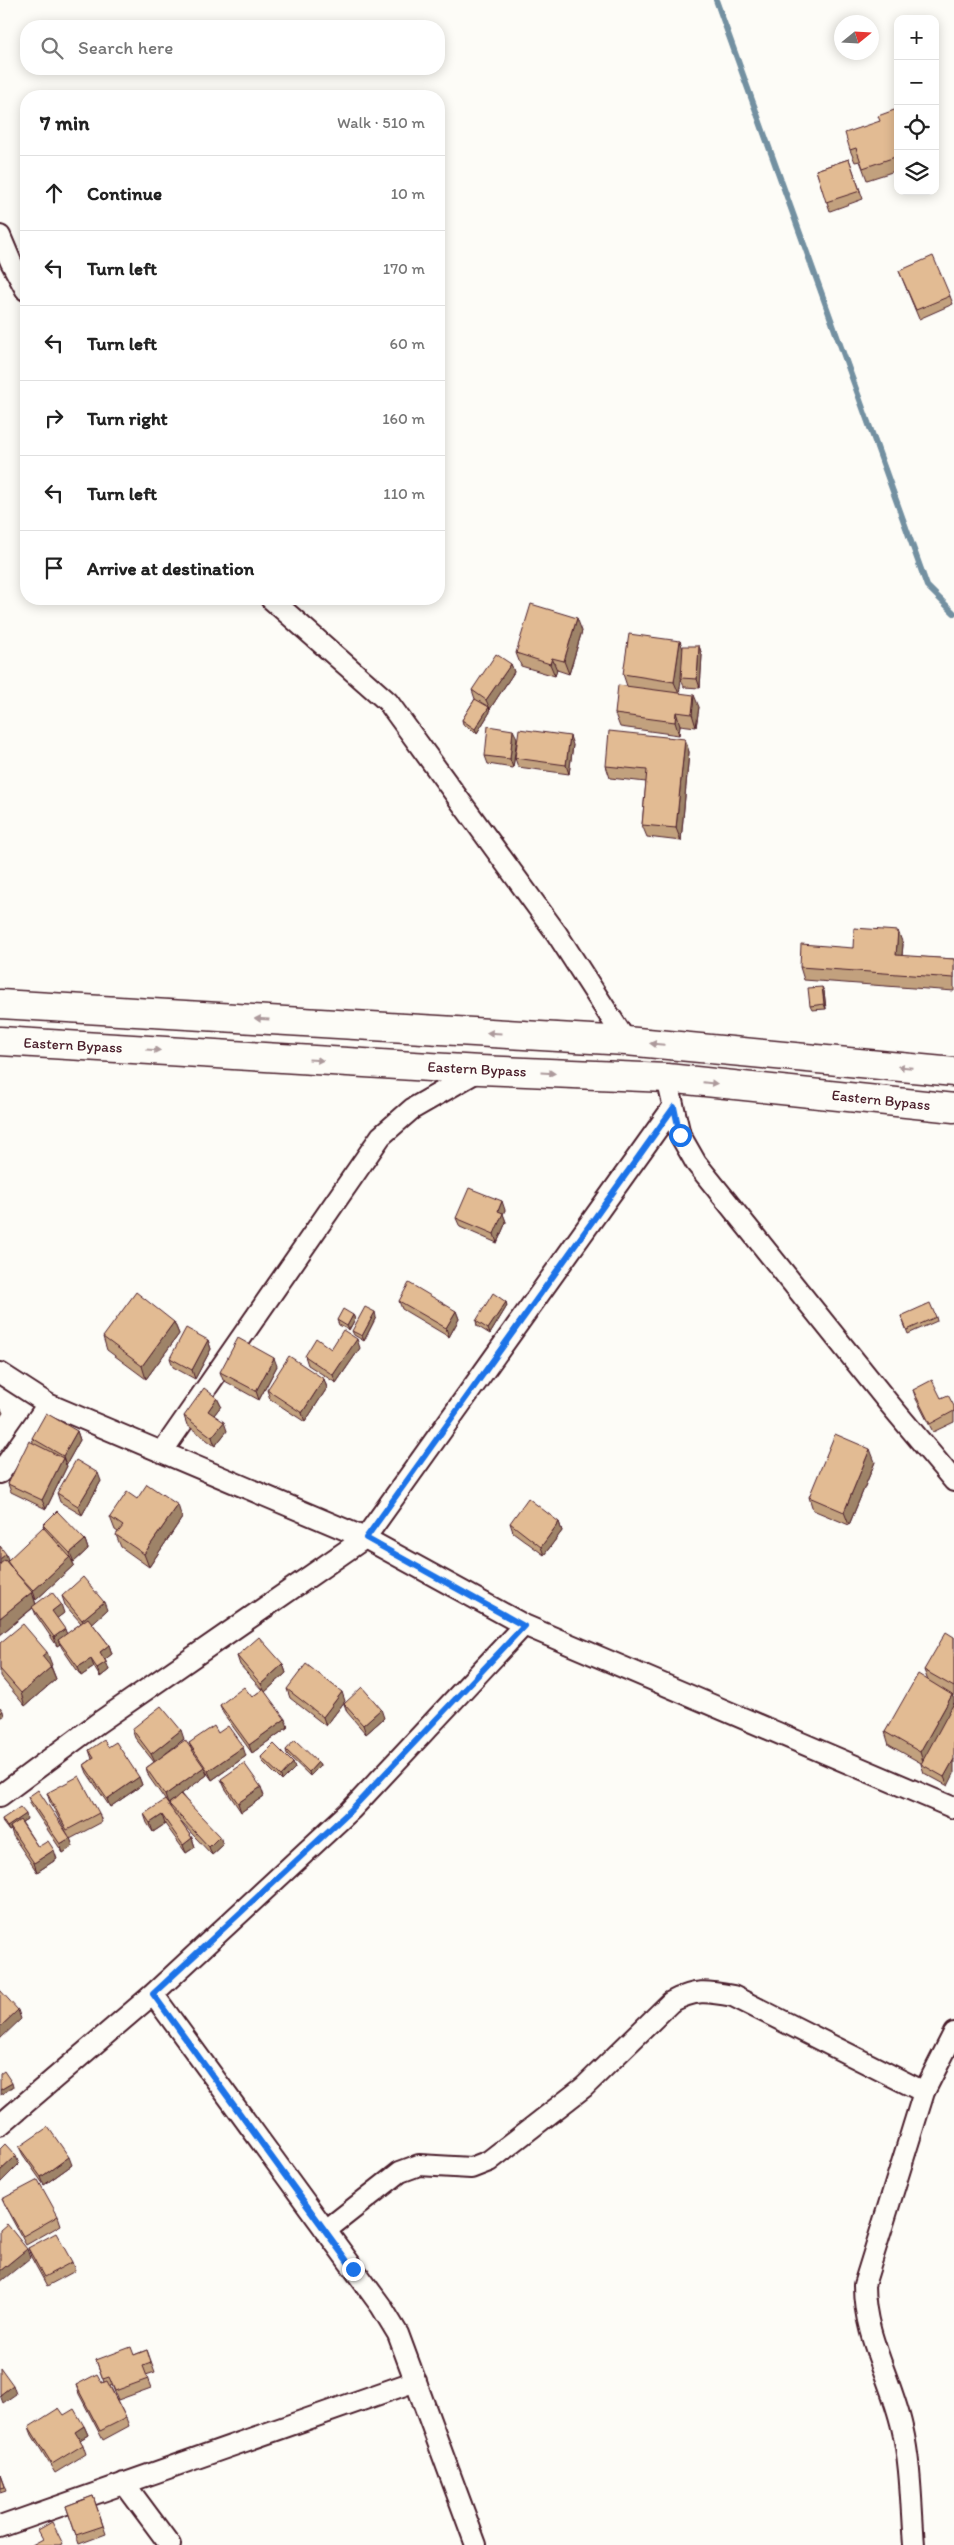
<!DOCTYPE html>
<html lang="en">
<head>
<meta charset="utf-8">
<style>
	:root { --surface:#fff; --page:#f2f2f2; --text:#222; --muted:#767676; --line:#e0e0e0 }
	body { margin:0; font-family:Itim,sans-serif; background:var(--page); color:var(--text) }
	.controls { position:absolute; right:15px; top:15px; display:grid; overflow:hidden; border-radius:10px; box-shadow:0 2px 12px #0003 }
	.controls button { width:45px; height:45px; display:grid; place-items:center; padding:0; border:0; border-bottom:1px solid var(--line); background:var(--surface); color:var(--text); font:25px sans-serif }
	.compass { position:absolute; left:834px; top:15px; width:45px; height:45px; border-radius:50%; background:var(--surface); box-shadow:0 2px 12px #0003; rotate:72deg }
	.stop { position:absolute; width:15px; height:15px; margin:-11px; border:4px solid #1a73e8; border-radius:50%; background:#fff }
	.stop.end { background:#1a73e8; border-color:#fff; box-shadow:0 1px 5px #0008 }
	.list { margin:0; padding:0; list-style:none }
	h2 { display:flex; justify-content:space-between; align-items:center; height:65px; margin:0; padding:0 20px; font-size:21px }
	h2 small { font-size:16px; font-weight:400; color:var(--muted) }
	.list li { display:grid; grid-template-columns:32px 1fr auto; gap:15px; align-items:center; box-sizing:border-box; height:75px; padding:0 20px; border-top:1px solid var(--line) }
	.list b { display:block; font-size:19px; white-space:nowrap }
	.list em { font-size:16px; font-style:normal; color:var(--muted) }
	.icon { flex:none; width:28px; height:28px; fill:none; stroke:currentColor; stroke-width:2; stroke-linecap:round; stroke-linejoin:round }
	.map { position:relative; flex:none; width:954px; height:2545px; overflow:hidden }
	.search { position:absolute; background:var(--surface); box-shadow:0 2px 12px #0003; left:20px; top:20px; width:425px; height:55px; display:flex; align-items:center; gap:12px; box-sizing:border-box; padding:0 18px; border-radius:20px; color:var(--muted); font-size:19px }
	.panel { position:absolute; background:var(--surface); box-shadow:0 2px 12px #0003; left:20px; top:90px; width:425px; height:515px; border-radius:20px }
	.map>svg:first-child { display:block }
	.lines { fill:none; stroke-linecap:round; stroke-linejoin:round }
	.stream { stroke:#7390a1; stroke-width:6 }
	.minor-casing { stroke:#4a1f2b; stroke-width:24 }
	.trunk-casing { stroke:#4a1f2b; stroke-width:31 }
	.minor { stroke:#fdfcf7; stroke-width:20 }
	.trunk { stroke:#fdfcf7; stroke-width:28 }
	.wall { fill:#c2a17e; stroke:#4a1f2b }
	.shaded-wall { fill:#9e8367; stroke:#4a1f2b }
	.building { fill:#e2bb93; stroke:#4a1f2b }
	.oneway { fill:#ac999b }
	.route { stroke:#1a73e8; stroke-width:6 }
	.labels { text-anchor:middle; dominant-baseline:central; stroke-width:5; stroke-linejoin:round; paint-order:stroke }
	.street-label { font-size:15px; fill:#4a1f2b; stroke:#fdfcf7 }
</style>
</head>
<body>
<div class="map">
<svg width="954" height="2545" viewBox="0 0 954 2545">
	<rect width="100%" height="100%" fill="#fdfcf7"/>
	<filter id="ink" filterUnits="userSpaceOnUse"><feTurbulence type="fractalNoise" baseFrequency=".02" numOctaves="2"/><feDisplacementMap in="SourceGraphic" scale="10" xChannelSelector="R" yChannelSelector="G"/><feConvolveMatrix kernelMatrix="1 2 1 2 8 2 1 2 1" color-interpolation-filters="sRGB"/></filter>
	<g filter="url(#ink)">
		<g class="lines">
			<path class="stream" d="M716 0 927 586 954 613"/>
			<defs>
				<path id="minor" d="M0 236 11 262 26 290
					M271 599 388 702 557 934 626 1041
					M667 1078 680 1135 696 1163 887 1401 954 1481
					M0 1373 48 1404 365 1538 524 1625 954 1808
					M162 1452 381 1136 412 1109 480 1070
					M0 1473 48 1404
					M0 1796 98 1723 365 1538 673 1107
					M153 1994 381 2306 398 2334 476 2545
					M0 2125 153 1994 351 1810 524 1625
					M325 2231 400 2172 419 2165 471 2168 489 2161 584 2087 671 2002C695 1989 707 1991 733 1996L924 2092
					M124 2483 170 2545
					M0 2527 416 2381
					M914 2545C911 2507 911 2464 902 2427 891 2378 864 2337 864 2285L924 2092 954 2033"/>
				<path id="trunk" d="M0 1004 626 1041 954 1072
					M0 1041 480 1070 667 1078 954 1108"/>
			</defs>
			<use href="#minor" class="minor-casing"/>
			<use href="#trunk" class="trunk-casing"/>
			<use href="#minor" class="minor"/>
			<use href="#trunk" class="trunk"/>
		</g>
		<path class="wall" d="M898 112V170L867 180 860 161 855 162 850 150 880 121Z
			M849 159 863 199 830 211 816 170Z
			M899 271 950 296 953 304 919 319Z
			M582 631 569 674 557 670 555 676 521 666 516 653Z
			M680 641 682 648 699 646 702 655 700 688 684 687 681 679 679 693 699 707 696 727 680 725 679 735 620 727 615 714 627 686 623 674Z
			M511 664 514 672 490 709H489L490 712 477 733 463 724 462 720 475 699 472 690Z
			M517 738 513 768 488 764 485 756Z
			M685 739 689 752 681 841 647 837 642 825 646 782 610 778 606 766Z
			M573 745 569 774 518 767 515 758Z
			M903 944 902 956 954 959V991L804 980 800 967 853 948Z
			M824 991 826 1009 812 1010 810 1006Z
			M505 1210 503 1214 506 1222 497 1243 460 1227 456 1218Z
			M399 1301 456 1311 459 1319 449 1337 402 1309Z
			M506 1302 507 1306 490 1334 477 1326 476 1321Z
			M353 1315 355 1319 349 1330 339 1325 337 1320Z
			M901 1316 936 1317 937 1321 908 1334Z
			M376 1317 364 1341 354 1335 352 1331Z
			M174 1322 179 1334 146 1379 107 1350 103 1337Z
			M208 1340 211 1349 195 1379 173 1367 170 1358Z
			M360 1348 336 1383 308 1365 305 1356 331 1349Z
			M277 1366 259 1400 223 1380 220 1372Z
			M324 1379 327 1388 305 1422 270 1399 267 1390Z
			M913 1390 941 1398 954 1406V1422L933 1432 916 1399Z
			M217 1398 221 1406 214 1415 227 1431 215 1446 187 1425 184 1416Z
			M77 1431 80 1440 66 1465 67 1466 46 1509 11 1492 8 1484 33 1442 32 1438Z
			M875 1462 849 1525 813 1510 809 1497Z
			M101 1481 82 1515 60 1502 57 1493Z
			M137 1499 182 1518 149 1567 121 1547 116 1535 118 1532 115 1530 110 1517Z
			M559 1522 562 1531 544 1555 513 1532 510 1523Z
			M43 1525 85 1540 88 1549 74 1562 72 1560 74 1565 36 1600 33 1596 36 1604 64 1613 57 1618 67 1634 81 1623 65 1605 62 1596 107 1610 92 1623 109 1645 112 1654 105 1659 109 1670 100 1677 94 1667 81 1676 62 1648 60 1644 57 1646 36 1615 33 1608 0 1635V1546L8 1560 45 1530Z
			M954 1637V1697H953L948 1786 924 1773 921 1764V1763L889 1745 885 1732 928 1681 924 1670Z
			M0 1643 52 1665 51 1666 56 1679 25 1706 0 1676Z
			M237 1656 283 1664 286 1673 265 1692 288 1727 252 1753 223 1713 220 1705 252 1697 262 1690 240 1665Z
			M287 1689 345 1701 326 1726 290 1698Z
			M344 1704 384 1718 366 1734 347 1712Z
			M132 1729 184 1739 158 1759 192 1750 189 1743 218 1733 246 1756 212 1780 205 1770 207 1775 181 1794 223 1845 212 1855 179 1820 192 1838 195 1847 186 1853 165 1824 153 1832 147 1823 144 1814 171 1808 169 1804 177 1797 168 1804 149 1777 146 1768 154 1762 135 1738Z
			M108 1747 139 1777 142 1785 110 1807 87 1773 84 1765 92 1759 89 1750Z
			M286 1750 318 1762 320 1766 310 1776 287 1754Z
			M261 1757 293 1763 295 1768 282 1781 263 1762Z
			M221 1779 264 1796 241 1812 225 1788Z
			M47 1793 99 1813 102 1822 70 1839 73 1846 63 1853 31 1805 28 1797 68 1835 50 1802Z
			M2 1819H27L22 1822 38 1847 57 1859 37 1872 13 1836 11 1830 9 1831 3 1823Z
			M19 2147 72 2165 44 2185 23 2155Z
			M2 2199 58 2216 61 2225 26 2245 6 2208Z
			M28 2248 72 2262 75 2271 47 2286 31 2257Z
			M147 2350 155 2372 146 2375 151 2388 118 2400 112 2385 110 2386 126 2418 129 2426 103 2440 79 2394 76 2385 102 2383 104 2382 96 2360 134 2355Z
			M64 2415 84 2426 88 2435 80 2440 83 2445 86 2454 55 2473 32 2435 29 2427Z
			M0 2474 6 2490 0 2492Z
			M93 2496 106 2534 79 2544 66 2506Z"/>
		<path class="shaded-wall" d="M577 618 582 631 569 674 564 661Z
			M680 641 685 654 679 694 674 682Z
			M699 646 702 655 700 688 697 679Z
			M552 658 557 670 555 676 550 664Z
			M511 664 514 672 490 709 486 700Z
			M694 695 699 707 696 727 692 714Z
			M489 707 490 712 477 733 475 729Z
			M676 712 680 725 679 735 675 722Z
			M513 730 517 738 513 768 510 759Z
			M570 736 573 745 569 774 566 765Z
			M685 739 689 752 681 841 676 828Z
			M898 931 903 944 901 968 896 955Z
			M822 987 824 991 826 1009 824 1004Z
			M502 1201 505 1210 503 1214 506 1222 497 1243 494 1234 498 1211Z
			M506 1302 507 1306 490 1334 488 1329Z
			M456 1311 459 1319 449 1337 446 1328Z
			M375 1312 376 1317 364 1341 362 1336Z
			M353 1315 355 1319 349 1330 347 1326Z
			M174 1322 179 1334 146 1379 142 1366Z
			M357 1339 360 1348 336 1383 333 1375Z
			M208 1340 211 1349 195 1379 192 1370Z
			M274 1358 277 1366 259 1400 256 1391Z
			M324 1379 327 1388 305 1422 302 1413Z
			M217 1398 221 1406 211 1419 208 1411Z
			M1 1409 3 1413 0 1417V1411Z
			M224 1422 227 1431 215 1446 212 1437Z
			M77 1431 80 1440 66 1465 63 1456Z
			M870 1449 875 1462 849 1525 844 1512Z
			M63 1458 67 1466 46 1509 42 1500Z
			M98 1473 101 1481 82 1515 78 1506Z
			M178 1505 182 1518 149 1567 144 1554Z
			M559 1522 562 1531 544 1555 541 1547Z
			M85 1540 88 1549 74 1562 70 1553Z
			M6 1554 11 1567 0 1576V1559Z
			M70 1557 74 1565 36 1600 33 1591Z
			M32 1592 36 1605 0 1635V1618Z
			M104 1602 107 1610 86 1629 82 1620Z
			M61 1604 64 1613 55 1620 52 1611Z
			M65 1629 68 1638 58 1640 60 1644 57 1646 54 1637Z
			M109 1645 112 1654 103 1661 100 1652Z
			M47 1652 52 1665 47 1669 42 1656Z
			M91 1659 94 1667 81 1676 78 1667Z
			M106 1662 109 1670 100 1677 97 1668Z
			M283 1664 286 1673 265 1692 261 1684Z
			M51 1667 56 1679 25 1706 21 1693Z
			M342 1692 345 1701 326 1726 323 1717Z
			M952 1695 954 1699V1713L924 1765 920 1752Z
			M381 1709 384 1718 366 1734 363 1725Z
			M3 1711 4 1716 0 1718V1713Z
			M285 1719 288 1727 252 1753 249 1745Z
			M181 1730 184 1739 155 1762 151 1754Z
			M243 1747 246 1756 212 1780 208 1771Z
			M954 1759V1774L948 1786 944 1777Z
			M318 1762 320 1766 310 1776 309 1772Z
			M293 1763 295 1768 282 1781 281 1776Z
			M204 1767 207 1775 168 1804 165 1795Z
			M139 1777 142 1785 110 1807 107 1799Z
			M261 1787 264 1796 241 1812 238 1803Z
			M26 1814 27 1819 11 1829 10 1827 11 1830 9 1831 7 1827Z
			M162 1815 165 1824 153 1832 150 1823Z
			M220 1836 223 1845 212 1855 209 1847Z
			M70 1838 73 1846 63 1853 60 1844Z
			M192 1838 195 1847 186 1853 183 1845Z
			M54 1850 57 1859 37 1872 34 1863Z
			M18 2010 21 2019 0 2039V2027Z
			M12 2083 13 2087 0 2095V2090Z
			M16 2156 19 2164 0 2183V2171Z
			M69 2157 72 2165 44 2185 41 2177Z
			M27 2249 30 2258 0 2282V2271Z
			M13 2385 16 2394 3 2403 0 2395Z
			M84 2426 88 2435 78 2441 75 2432Z"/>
		<path class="building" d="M897 109 898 112V156L863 168 856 148 850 150 845 133 880 121 878 116Z
			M849 159 860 191 826 202 816 170Z
			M933 256 950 296 916 310 899 271Z
			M531 604 577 618 564 661 552 658 550 664 516 653Z
			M629 634 680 641 674 682 623 674Z
			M683 646H699L697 679 681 678Z
			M496 654 511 664 486 700 472 690Z
			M618 685 694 695 692 714 676 712 675 722 615 714Z
			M475 699 489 707 475 729 462 720Z
			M488 726 513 730 510 759 485 756Z
			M519 729 570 736 566 765 515 758Z
			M609 731 685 739 676 828 642 825 647 770 606 766Z
			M854 928 898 931 896 955 954 959V978L800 967 801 944 853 948Z
			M822 987 824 1004 810 1006 808 988Z
			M469 1188 502 1201 498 1211 503 1213 494 1234 456 1218Z
			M409 1283 456 1311 446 1328 399 1301Z
			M136 1292 174 1322 142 1366 103 1337Z
			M493 1293 506 1302 488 1329 476 1321Z
			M930 1303 936 1317 907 1330 901 1316Z
			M365 1307 375 1312 362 1336 352 1331Z
			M343 1309 353 1315 347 1326 337 1320Z
			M186 1328 208 1340 192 1370 170 1358Z
			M343 1330 357 1339 333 1375 305 1356 316 1338 331 1349Z
			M238 1338 274 1358 256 1391 220 1372Z
			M289 1356 324 1379 302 1413 267 1390Z
			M932 1380 941 1398 948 1395 954 1406V1411L930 1424 913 1390Z
			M204 1388 217 1398 208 1411 224 1422 212 1437 184 1416Z
			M46 1413 77 1431 63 1456 32 1438Z
			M835 1434 870 1449 844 1512 809 1497Z
			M29 1441 63 1458 42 1500 8 1484Z
			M76 1460 98 1473 78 1506 57 1493Z
			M147 1484 178 1505 144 1554 116 1535 123 1526 110 1517 127 1492 137 1499Z
			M528 1498 559 1522 541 1547 510 1523Z
			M57 1511 85 1540 70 1553 43 1525Z
			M43 1527 70 1557 33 1591 15 1572 7 1561Z
			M0 1546 6 1554 0 1559Z
			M5 1560 32 1592 0 1618V1564Z
			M83 1577 104 1602 82 1620 62 1596Z
			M52 1592 61 1604 52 1611 65 1629 54 1637 32 1607Z
			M88 1618 109 1645 100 1652 106 1662 97 1668 91 1659 78 1667 58 1640Z
			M23 1624 47 1652 42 1656 51 1667 21 1693 0 1669V1643Z
			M946 1632 954 1637V1687L924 1670Z
			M259 1637 283 1664 261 1684 237 1656Z
			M306 1664 342 1692 323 1717 287 1689Z
			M918 1674 952 1695 920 1752 885 1732Z
			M244 1687 252 1697 263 1689 285 1719 249 1745 220 1705Z
			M362 1687 381 1709 363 1725 344 1704Z
			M954 1703V1759L944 1777 921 1764Z
			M161 1706 181 1730 151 1754 132 1729Z
			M0 1707 3 1711 0 1713Z
			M214 1726 218 1733 228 1726 243 1747 208 1771 189 1743Z
			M104 1740 108 1747 116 1742 139 1777 107 1799 84 1765 94 1758 89 1750Z
			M185 1740 204 1767 165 1795 146 1768Z
			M295 1740 318 1762 309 1772 286 1750Z
			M274 1744 293 1763 281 1776 261 1757Z
			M244 1763 261 1787 238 1803 221 1779Z
			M79 1776 99 1813 67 1830 47 1793Z
			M38 1790 70 1838 60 1844 28 1797Z
			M180 1794 220 1836 209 1847 169 1804Z
			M165 1800 192 1838 183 1845 162 1815 150 1823 144 1814Z
			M20 1807 26 1814 7 1827 2 1819Z
			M20 1820 38 1847 48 1841 54 1850 34 1863 10 1827Z
			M0 1990 18 2010 0 2027Z
			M4 2071 12 2083 0 2090V2074Z
			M48 2127 69 2157 41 2177 19 2147Z
			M5 2144 16 2156 0 2171V2149Z
			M38 2180 58 2216 23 2236 2 2199Z
			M7 2224 27 2249 0 2271V2230Z
			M56 2233 72 2262 44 2277 28 2248Z
			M131 2347 134 2355 147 2350 151 2363 143 2366 148 2379 115 2391 109 2377 103 2379 96 2360Z
			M0 2367 13 2385 0 2395Z
			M97 2374 102 2383 107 2381 126 2418 100 2431 76 2385Z
			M59 2408 64 2415 74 2409 84 2426 75 2432 83 2445 52 2464 29 2427Z
			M0 2474 4 2486 0 2487Z
			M93 2496 103 2526 76 2535 66 2506Z
			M52 2522 63 2544 60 2545H32L43 2539 38 2530Z"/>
		<defs><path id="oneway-solid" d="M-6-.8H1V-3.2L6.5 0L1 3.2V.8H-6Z" transform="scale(1.25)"/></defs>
		<g class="oneway">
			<use href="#oneway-solid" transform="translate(262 1019) rotate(-177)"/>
			<use href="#oneway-solid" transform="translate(494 1033) rotate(-177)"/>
			<use href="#oneway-solid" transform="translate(657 1044) rotate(-175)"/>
			<use href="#oneway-solid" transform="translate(153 1050) rotate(3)"/>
			<use href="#oneway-solid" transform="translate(316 1060) rotate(3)"/>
			<use href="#oneway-solid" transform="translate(905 1067) rotate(-175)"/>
			<use href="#oneway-solid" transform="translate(548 1073) rotate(3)"/>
			<use href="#oneway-solid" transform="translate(710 1083) rotate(6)"/>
		</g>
	</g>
	<g class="lines" filter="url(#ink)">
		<path class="route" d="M353 2269 153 1994 351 1810 524 1626 366 1538 674 1107 680 1135"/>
	</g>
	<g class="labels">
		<g class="street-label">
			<text transform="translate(73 1045) rotate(3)">Eastern Bypass</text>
			<text transform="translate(477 1069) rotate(3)">Eastern Bypass</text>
			<text transform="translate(881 1100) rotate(6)">Eastern Bypass</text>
		</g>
	</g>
</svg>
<div class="controls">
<button>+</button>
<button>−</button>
<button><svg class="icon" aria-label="locate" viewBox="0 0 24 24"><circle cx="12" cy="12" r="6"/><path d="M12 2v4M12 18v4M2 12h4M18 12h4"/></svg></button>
<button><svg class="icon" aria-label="layers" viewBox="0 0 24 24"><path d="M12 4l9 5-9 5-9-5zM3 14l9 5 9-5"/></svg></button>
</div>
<svg class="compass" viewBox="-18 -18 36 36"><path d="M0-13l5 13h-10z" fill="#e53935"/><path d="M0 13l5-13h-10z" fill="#767676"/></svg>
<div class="stop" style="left:680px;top:1135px"></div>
<div class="stop end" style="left:353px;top:2269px"></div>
<div class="search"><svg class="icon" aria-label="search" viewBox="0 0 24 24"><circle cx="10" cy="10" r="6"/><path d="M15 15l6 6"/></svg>Search here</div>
<section class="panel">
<h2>7 min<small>Walk · 510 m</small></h2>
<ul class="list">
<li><svg class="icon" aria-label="ahead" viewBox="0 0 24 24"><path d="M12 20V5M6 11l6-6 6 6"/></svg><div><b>Continue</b></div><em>10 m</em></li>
<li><svg class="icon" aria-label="left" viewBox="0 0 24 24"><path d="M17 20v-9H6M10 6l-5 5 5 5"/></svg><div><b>Turn left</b></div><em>170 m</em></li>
<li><svg class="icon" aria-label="left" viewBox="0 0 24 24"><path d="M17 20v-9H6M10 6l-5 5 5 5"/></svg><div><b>Turn left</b></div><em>60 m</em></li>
<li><svg class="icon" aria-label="right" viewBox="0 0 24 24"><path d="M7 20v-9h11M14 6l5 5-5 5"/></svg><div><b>Turn right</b></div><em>160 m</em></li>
<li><svg class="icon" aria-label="left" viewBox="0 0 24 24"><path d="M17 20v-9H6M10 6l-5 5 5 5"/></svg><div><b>Turn left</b></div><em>110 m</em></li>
<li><svg class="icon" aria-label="arrive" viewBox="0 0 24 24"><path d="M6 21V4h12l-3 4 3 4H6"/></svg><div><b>Arrive at destination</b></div></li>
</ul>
</section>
</div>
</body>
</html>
